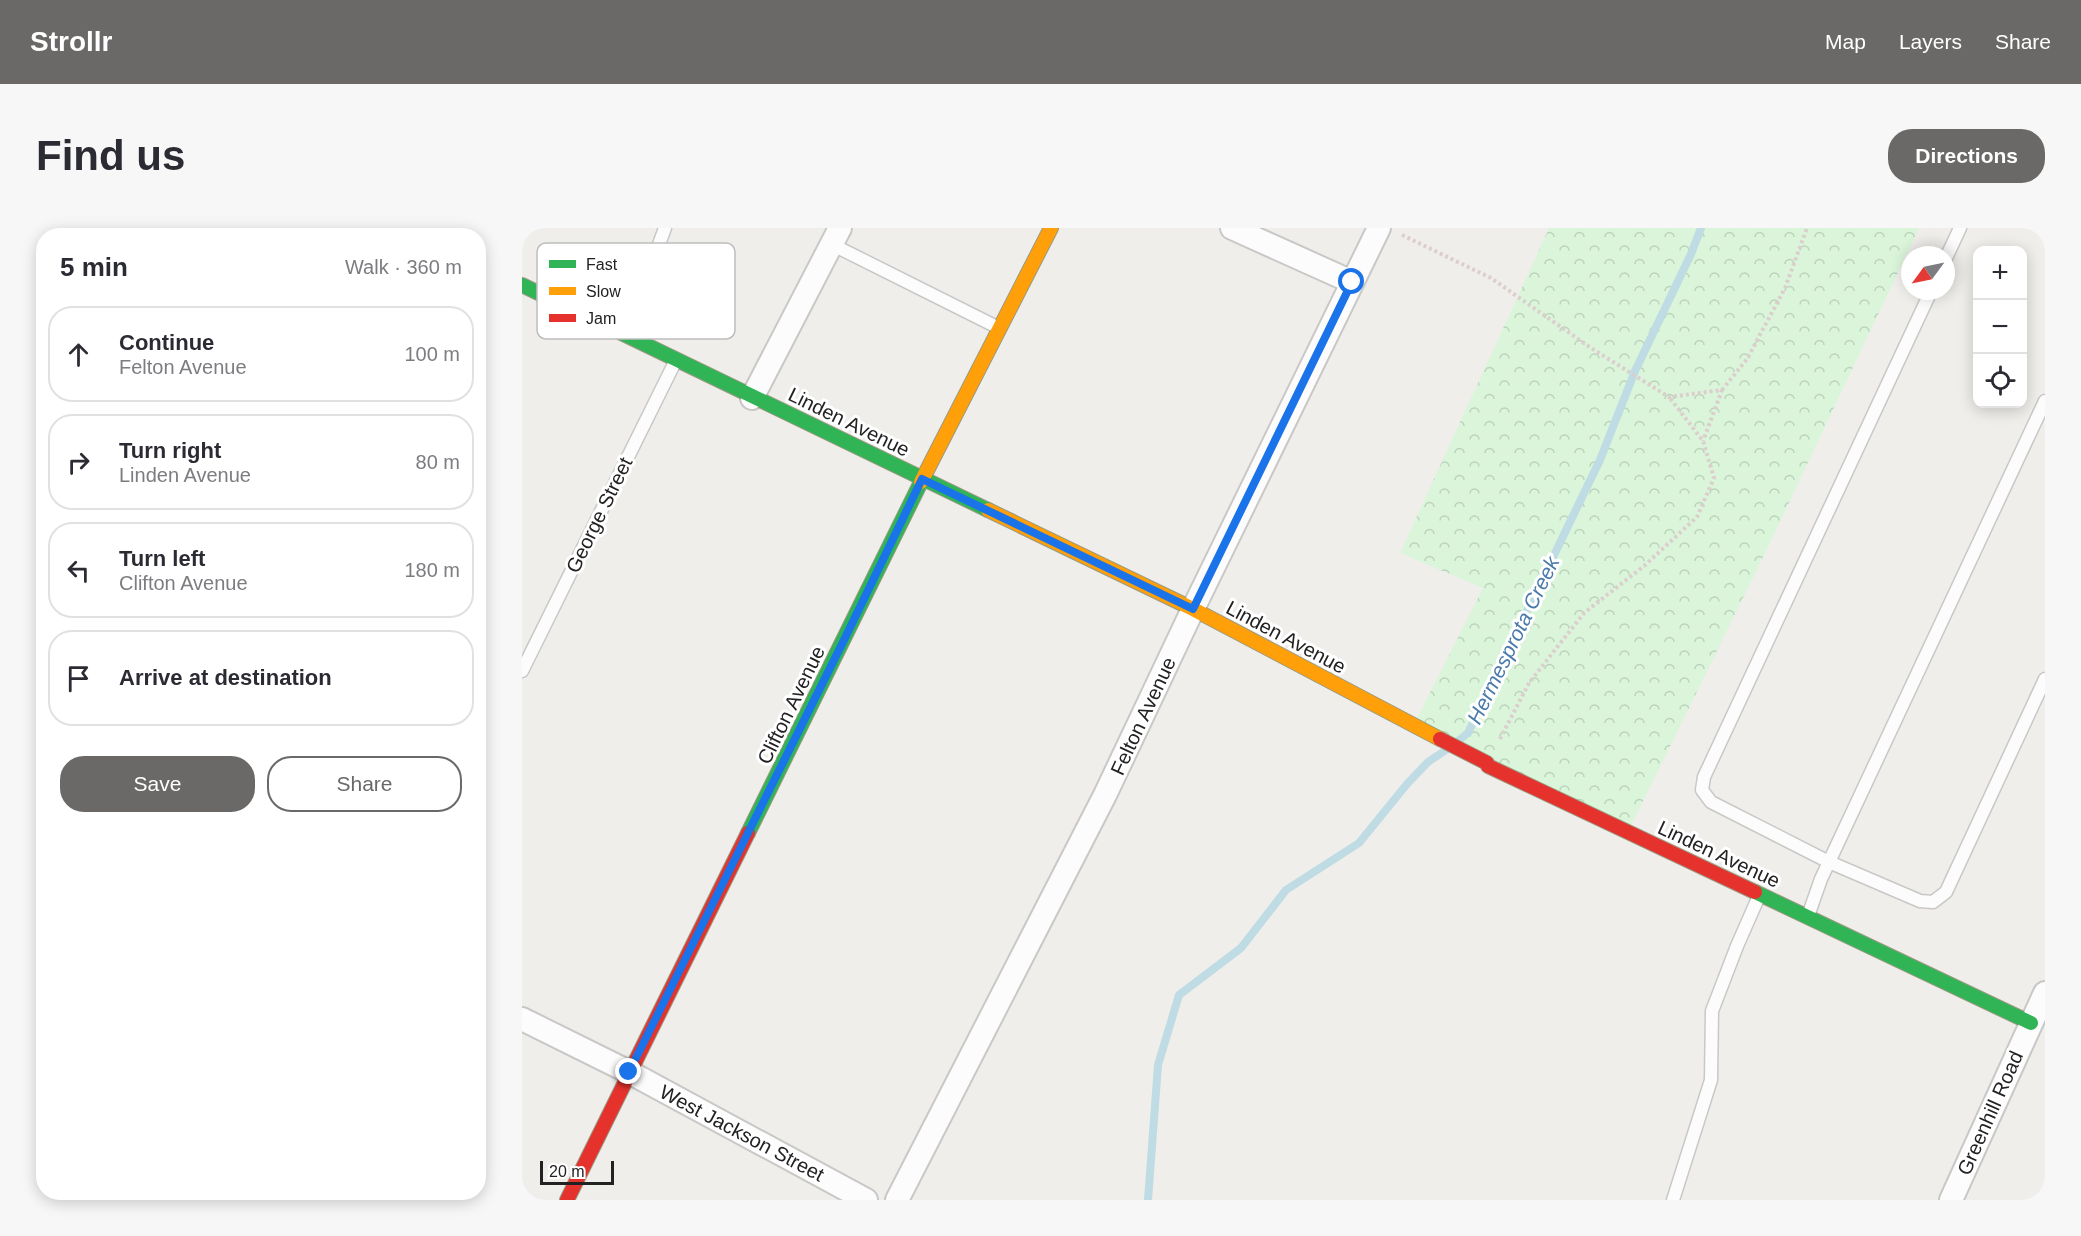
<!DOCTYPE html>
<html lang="en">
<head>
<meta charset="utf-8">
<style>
	:root { --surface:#fff; --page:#f7f7f7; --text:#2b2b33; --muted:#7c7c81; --line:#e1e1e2; --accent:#6a6968 }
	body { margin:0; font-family:Helvetica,sans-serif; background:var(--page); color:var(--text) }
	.controls { position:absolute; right:18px; top:18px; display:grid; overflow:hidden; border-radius:12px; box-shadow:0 3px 15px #0003 }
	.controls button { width:54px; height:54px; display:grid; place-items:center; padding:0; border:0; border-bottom:2px solid var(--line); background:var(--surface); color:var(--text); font:30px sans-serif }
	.compass { position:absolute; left:1379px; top:18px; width:54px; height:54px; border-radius:50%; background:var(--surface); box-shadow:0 3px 15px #0003; rotate:237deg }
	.scale { position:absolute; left:18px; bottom:15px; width:74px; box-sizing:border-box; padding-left:6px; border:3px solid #222; border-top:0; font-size:16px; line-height:21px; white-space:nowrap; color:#222; -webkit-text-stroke:4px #fff; paint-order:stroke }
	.stop { position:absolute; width:18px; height:18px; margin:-14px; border:4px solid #1a73e8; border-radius:50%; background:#fff }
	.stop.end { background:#1a73e8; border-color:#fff; box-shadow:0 2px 6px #0008 }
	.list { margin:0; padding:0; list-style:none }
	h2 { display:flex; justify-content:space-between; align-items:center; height:78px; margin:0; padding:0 24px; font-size:26px }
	h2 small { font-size:20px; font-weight:400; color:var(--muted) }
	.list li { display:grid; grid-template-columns:39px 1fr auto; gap:18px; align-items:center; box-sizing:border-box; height:96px; margin:0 12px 12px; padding:0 12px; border:2px solid var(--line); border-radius:24px }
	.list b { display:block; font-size:22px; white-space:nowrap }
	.list p { margin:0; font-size:20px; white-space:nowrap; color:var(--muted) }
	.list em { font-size:20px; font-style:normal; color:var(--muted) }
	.actions { display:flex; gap:12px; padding:18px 24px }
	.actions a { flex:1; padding:14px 0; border:2px solid var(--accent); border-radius:24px; text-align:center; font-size:21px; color:var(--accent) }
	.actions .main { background:var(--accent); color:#fff }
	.icon { flex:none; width:33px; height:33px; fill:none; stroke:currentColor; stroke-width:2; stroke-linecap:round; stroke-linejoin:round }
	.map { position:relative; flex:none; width:1523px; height:972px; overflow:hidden; border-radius:24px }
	header { display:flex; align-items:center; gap:36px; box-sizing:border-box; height:84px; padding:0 30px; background:var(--accent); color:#fff }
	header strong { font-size:28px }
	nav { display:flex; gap:33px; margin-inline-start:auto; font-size:21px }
	.intro { display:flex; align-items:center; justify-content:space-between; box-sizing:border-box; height:144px; padding:0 36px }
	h1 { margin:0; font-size:42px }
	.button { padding:15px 27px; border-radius:24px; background:var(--accent); color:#fff; font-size:21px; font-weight:700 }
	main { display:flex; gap:36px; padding:0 36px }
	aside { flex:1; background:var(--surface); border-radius:24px; box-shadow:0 3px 15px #0003 }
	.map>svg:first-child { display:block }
	.park { fill:url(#park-crowns) }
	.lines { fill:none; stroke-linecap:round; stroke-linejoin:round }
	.stream { stroke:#bfdbe3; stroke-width:8 }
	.lane-casing { stroke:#c9c8c7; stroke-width:15 }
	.street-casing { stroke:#c9c8c7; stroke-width:26 }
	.fast-casing { stroke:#999a82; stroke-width:16 }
	.slow-casing { stroke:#999a82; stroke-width:16 }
	.jam-casing { stroke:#999a82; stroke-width:16 }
	.path { stroke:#dccecd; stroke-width:4; stroke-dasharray:3 3; stroke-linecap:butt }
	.lane { stroke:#fdfcfc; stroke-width:12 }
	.street { stroke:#fdfcfc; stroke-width:22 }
	.fast { stroke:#30b455; stroke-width:14 }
	.slow { stroke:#ff9f0a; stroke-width:14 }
	.jam { stroke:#e5322d; stroke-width:14 }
	.route { stroke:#1a73e8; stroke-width:8 }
	.labels { text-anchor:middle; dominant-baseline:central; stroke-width:6; stroke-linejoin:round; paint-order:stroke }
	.street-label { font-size:20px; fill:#222; stroke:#fff }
	.water-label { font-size:21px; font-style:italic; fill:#4a7aab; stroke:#fff }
	.key { fill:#fff; stroke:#bdbdbd; stroke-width:1.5 }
	.key-label { font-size:16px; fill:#222 }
</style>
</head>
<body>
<header>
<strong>Strollr</strong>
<nav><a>Map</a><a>Layers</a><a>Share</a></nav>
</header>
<div class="intro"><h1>Find us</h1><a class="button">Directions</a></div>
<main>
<aside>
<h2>5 min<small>Walk · 360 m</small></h2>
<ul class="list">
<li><svg class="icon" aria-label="ahead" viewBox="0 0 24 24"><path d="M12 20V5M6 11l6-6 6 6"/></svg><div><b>Continue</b><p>Felton Avenue</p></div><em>100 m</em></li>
<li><svg class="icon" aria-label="right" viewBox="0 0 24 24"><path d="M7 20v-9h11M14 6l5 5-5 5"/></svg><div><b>Turn right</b><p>Linden Avenue</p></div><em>80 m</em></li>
<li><svg class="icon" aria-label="left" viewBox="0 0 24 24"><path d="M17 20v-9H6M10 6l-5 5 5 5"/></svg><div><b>Turn left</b><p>Clifton Avenue</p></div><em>180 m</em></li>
<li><svg class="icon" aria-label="arrive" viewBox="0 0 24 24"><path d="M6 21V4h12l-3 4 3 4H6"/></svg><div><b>Arrive at destination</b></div></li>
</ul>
<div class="actions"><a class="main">Save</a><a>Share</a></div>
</aside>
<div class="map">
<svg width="1523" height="972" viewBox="0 0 1523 972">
	<defs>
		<pattern id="park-crowns" width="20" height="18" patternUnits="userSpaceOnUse" patternTransform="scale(1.5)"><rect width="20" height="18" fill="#daf5da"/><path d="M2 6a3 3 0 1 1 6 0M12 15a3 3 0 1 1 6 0" fill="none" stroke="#bbd2bb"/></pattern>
	</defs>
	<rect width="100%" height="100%" fill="#f0eeeb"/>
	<path class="park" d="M1027 0H1397L1247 317 1106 604 891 498 961 360 878 325Z"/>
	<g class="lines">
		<path class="stream" d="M936 513 946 505 1078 232 1113 143 1169 26 1179 0
			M626 972 636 837 657 767 719 720 764 662 837 615 885 556 906 534 924 522"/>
		<defs>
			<path id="lane" d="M309 16 477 100
				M1424 30 1438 0
				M1409 63 1182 549 1180 562 1189 574 1307 634 1398 673 1411 674 1424 664 1523 451
				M104 106 143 0
				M0 443 154 132
				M1286 688 1299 651 1523 173
				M1151 972 1189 852 1190 783 1215 718 1237 668"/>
			<path id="street" d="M710 0 830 54
				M230 170 318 0
				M0 791 107 844 344 972
				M375 972 583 567 671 381 857 0
				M1429 972 1523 765"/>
			<path id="fast" d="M0 57 466 282
				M226 605 399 254
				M1233 664 1509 795"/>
			<path id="slow" d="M399 254 529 0
				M466 282 671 381 918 511"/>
			<path id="jam" d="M918 511 965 535 966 538 1233 664
				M45 972 226 605"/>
		</defs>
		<use href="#lane" class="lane-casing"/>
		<use href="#street" class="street-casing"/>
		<use href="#fast" class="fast-casing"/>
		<use href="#slow" class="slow-casing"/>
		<use href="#jam" class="jam-casing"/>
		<path class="path" d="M880 7 969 50 1069 120 1147 169 1200 162 1181 213
			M1200 162 1225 131 1263 60 1285 0
			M978 511 1007 455 1062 385 1122 338 1175 289 1192 250 1181 213 1147 169"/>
		<use href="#lane" class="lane"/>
		<use href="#street" class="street"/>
		<use href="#fast" class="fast"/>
		<use href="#slow" class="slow"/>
		<use href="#jam" class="jam"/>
	</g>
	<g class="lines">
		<path class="route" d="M107 844 323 410 400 251 671 381 830 54"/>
	</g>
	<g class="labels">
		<g class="street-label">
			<text transform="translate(327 194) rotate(26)">Linden Avenue</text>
			<text transform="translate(77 287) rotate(-64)">George Street</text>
			<text transform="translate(764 409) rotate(28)">Linden Avenue</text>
			<text transform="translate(269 477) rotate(-64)">Clifton Avenue</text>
			<text transform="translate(621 488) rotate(-65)">Felton Avenue</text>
			<text transform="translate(1197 626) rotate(25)">Linden Avenue</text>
			<text transform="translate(1468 885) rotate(-66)">Greenhill Road</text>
			<text transform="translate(220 905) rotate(28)">West Jackson Street</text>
		</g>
		<g class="water-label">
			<text transform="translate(991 412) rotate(-64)">Hermesprota Creek</text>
		</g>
	</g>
	<rect x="15" y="15" width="198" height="96" rx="9" class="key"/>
	<rect x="27" y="32" width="27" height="8" fill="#30b455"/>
	<rect x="27" y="59" width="27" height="8" fill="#ff9f0a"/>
	<rect x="27" y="86" width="27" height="8" fill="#e5322d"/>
	<g class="key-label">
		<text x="64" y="42">Fast</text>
		<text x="64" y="69">Slow</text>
		<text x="64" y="96">Jam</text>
	</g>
</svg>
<div class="controls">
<button>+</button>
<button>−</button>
<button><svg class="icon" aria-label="locate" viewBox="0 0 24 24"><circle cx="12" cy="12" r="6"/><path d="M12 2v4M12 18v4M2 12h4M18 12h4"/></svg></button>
</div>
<svg class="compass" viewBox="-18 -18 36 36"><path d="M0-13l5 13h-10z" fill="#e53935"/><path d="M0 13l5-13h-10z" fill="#7c7c81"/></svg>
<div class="scale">20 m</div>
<div class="stop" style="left:830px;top:54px"></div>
<div class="stop end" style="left:107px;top:844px"></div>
</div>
</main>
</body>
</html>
